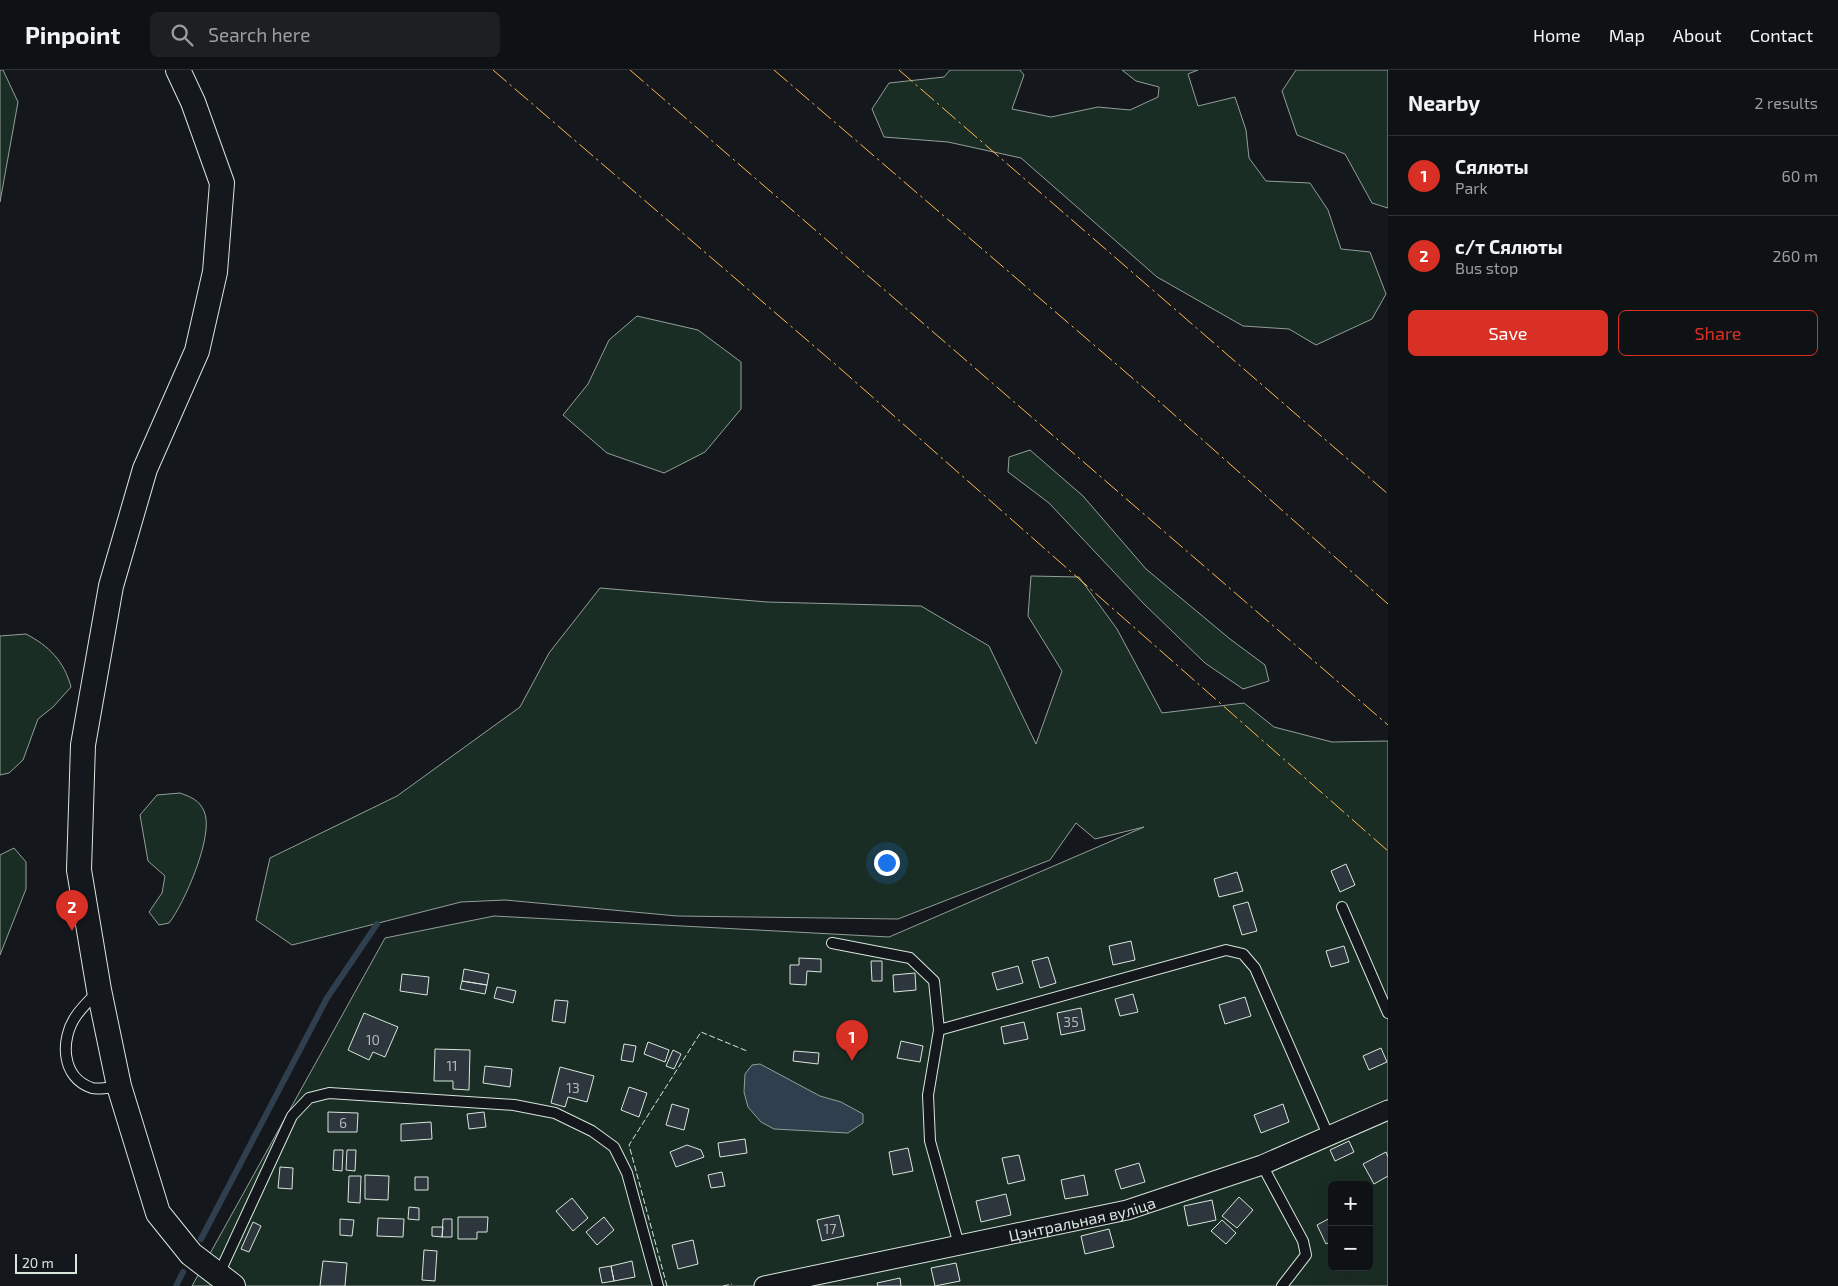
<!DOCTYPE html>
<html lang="en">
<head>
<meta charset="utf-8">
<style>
	:root { --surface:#0f1215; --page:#1d2022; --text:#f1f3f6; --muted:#9b9ea0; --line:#2f3234; --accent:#d93025 }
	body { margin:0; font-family:"Exo 2",sans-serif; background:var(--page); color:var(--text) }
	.controls { position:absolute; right:15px; bottom:15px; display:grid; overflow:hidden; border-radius:8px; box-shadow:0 5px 20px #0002 }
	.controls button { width:45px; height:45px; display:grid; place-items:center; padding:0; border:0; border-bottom:1px solid var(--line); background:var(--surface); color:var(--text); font:25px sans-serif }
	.scale { position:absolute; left:15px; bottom:12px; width:62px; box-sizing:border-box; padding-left:5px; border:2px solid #d8e6dc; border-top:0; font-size:14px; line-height:18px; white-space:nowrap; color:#d8e6dc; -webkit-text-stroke:4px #14181c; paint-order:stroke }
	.you { position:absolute; left:886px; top:792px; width:18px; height:18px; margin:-12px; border:4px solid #fff; border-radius:50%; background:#1a73e8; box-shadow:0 0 0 8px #1a73e833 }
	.badge { display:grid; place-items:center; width:32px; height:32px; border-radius:50%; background:var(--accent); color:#fff; font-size:16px; font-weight:700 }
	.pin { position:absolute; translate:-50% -41px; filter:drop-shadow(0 1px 2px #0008) }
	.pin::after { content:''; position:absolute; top:26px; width:18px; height:15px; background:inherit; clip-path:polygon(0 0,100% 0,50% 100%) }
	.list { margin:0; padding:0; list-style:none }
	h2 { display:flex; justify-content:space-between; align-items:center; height:65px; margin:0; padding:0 20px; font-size:21px }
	h2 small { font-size:16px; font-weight:400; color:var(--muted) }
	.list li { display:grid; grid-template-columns:32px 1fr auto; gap:15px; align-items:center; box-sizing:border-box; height:80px; padding:0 20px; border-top:1px solid var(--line) }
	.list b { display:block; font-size:19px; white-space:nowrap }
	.list p { margin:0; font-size:16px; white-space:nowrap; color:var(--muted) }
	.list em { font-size:16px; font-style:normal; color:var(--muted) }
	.actions { display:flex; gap:10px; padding:15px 20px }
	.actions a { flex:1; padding:11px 0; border:1px solid var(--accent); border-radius:8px; text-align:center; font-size:18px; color:var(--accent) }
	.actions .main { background:var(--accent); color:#fff }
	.icon { flex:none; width:28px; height:28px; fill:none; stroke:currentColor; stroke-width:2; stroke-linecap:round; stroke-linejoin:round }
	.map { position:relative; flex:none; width:1388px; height:1216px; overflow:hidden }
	header { display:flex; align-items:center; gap:30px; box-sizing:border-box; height:70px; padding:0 25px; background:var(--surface); border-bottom:1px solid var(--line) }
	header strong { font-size:24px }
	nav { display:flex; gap:28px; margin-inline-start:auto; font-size:18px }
	.search { width:350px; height:45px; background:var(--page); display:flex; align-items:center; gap:12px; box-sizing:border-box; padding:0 18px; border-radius:8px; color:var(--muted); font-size:19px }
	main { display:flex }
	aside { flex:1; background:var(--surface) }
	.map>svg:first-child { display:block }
	.green { fill:#1a2d24; stroke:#939e99; fill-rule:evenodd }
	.water { fill:#2f3f4d; stroke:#939e99 }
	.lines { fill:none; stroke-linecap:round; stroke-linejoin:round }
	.stream { stroke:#2f3f4d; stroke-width:6 }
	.building { fill:#2c363c; stroke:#d8e6dc }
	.service-casing { stroke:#d8e6dc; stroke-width:12 }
	.minor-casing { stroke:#d8e6dc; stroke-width:21 }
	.tertiary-casing { stroke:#d8e6dc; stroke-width:26 }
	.service { stroke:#14181c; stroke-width:10 }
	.minor { stroke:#14181c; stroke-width:19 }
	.tertiary { stroke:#14181c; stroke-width:24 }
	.fence { stroke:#d8e6dc; stroke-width:1; stroke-dasharray:6 2.5; stroke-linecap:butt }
	.power { stroke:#ffb74d; stroke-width:1; stroke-dasharray:18 4 2.5 4; stroke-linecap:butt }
	.labels { text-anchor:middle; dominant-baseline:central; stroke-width:4; stroke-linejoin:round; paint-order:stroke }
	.number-label { font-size:14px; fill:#adbab4 }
	.street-label { font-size:16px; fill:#d8e6dc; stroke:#14181c }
</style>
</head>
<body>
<header>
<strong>Pinpoint</strong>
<div class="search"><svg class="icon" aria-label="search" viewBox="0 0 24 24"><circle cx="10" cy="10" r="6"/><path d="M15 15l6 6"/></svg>Search here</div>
<nav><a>Home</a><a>Map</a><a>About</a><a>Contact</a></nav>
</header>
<main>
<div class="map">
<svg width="1388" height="1216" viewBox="0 0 1388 1216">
	<rect width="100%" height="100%" fill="#14181c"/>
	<path class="green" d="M0 0H3L18 32 0 132Z
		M950 0H1020L1024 5 1012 39 1051 47 1098 37 1130 40 1158 27 1159 17 1136 11 1122 0H1198L1188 4 1198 36 1235 27 1246 60 1249 88 1266 111 1310 113 1328 140 1341 179 1370 182 1386 224 1372 249 1316 275 1289 259 1243 256 1157 207 1021 88 948 72 884 67 872 39 889 13 944 7Z
		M1296 0H1388V138L1372 133 1345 84 1297 65 1282 21Z
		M637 246 698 260 741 292V339L705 382 664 403 607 383 563 345 588 314 609 270Z
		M1030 380 1083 426 1146 499 1230 569 1265 595 1269 611 1243 619 1205 593 1144 534 1049 433 1008 402 1009 387Z
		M1031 506 1079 507 1117 559 1162 643 1244 633 1274 657 1332 672 1388 671V1216H192L385 868 494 846 889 867 1144 757 1095 769 1076 753 1050 790 898 849 677 846 505 830 461 832 292 875 256 850 270 788 397 726 520 637 549 583 600 518 767 532 921 536 989 576 1036 674 1062 601 1028 546ZM1332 1115H1369V1197H1332Z
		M26 564C49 576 64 591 71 617L53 637 38 649 23 690 9 703 0 705V566Z
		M180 723C191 727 199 730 204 741 215 764 184 834 169 853L159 855 149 842 162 823 165 806 148 791 140 745 157 725Z
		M14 778 26 792V819L0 885V785Z"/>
	<path class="water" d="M760 994 820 1026 841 1032 863 1044V1053L848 1063 774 1059 761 1052 748 1037 744 1022 745 1004 752 995Z"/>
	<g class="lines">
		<path class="stream" d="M201 1169 327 928 377 854
			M176 1216 183 1202"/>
	</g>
	<path class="building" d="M1346 794 1355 815 1340 822 1331 801Z
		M1237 802 1243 821 1219 827 1214 809Z
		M1248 832 1257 861 1242 865 1233 836Z
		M1131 871 1135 890 1113 895 1109 876Z
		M1344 876 1349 892 1331 897 1326 881Z
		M1048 887 1056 913 1040 918 1032 891Z
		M799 888 821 889V902L807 901 806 915 790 914V895H799Z
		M871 891H882V911H872Z
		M1018 896 1023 913 997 920 992 903Z
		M464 899 489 904 487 915 462 911Z
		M915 903 916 920 894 922 893 905Z
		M402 904 429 907 427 925 400 921Z
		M462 911 487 915 485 924 460 919Z
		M497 917 516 921 513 933 494 928Z
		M1133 924 1138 942 1120 946 1115 929Z
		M1245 927 1251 946 1225 954 1219 935Z
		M555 930 568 931 565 953 552 951Z
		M1081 938 1085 960 1061 965 1057 943Z
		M364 943 398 957 385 987 373 982 369 990 348 980Z
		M1024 952 1028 969 1004 974 1001 957Z
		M901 971 923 976 920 992 897 988Z
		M648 972 669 980 665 992 644 984Z
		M624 974 636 976 633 992 621 990Z
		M1381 978 1387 992 1369 1000 1363 986Z
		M435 979 470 980 469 1020 453 1019V1011H434Z
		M673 980 681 984 674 999 666 996Z
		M794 981 819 983 818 994 793 991Z
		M485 996 512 999 510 1017 483 1013Z
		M560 997 594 1006 587 1032 568 1027 565 1037 551 1033Z
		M629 1017 647 1023 639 1047 621 1040Z
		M672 1034 689 1039 684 1060 666 1055Z
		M1283 1034 1289 1052 1261 1063 1254 1045Z
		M328 1042 358 1043 357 1062H328Z
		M484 1042 486 1057 469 1059 467 1044Z
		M431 1052 432 1069 401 1071V1054Z
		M745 1069 747 1083 720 1087 718 1073Z
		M1349 1071 1354 1082 1335 1091 1330 1080Z
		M687 1075 701 1080 704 1087 676 1097 670 1082Z
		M908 1078 913 1101 893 1105 889 1082Z
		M334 1080H343L342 1101 333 1100Z
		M347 1080H356L355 1101 346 1100Z
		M1386 1082 1388 1087V1106L1374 1114 1363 1094Z
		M1019 1085 1025 1110 1008 1114 1002 1088Z
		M1139 1093 1145 1112 1121 1119 1115 1100Z
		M280 1097 293 1098 292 1119 278 1118Z
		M722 1102 725 1116 711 1118 708 1105Z
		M365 1105 389 1106 388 1130 365 1129Z
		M1084 1105 1088 1125 1065 1129 1061 1110Z
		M349 1106H361L360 1133 348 1132Z
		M415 1107H428V1120H415Z
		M1006 1124 1011 1145 981 1152 976 1131Z
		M1239 1127 1253 1140 1237 1158 1222 1146Z
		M572 1128 588 1148 573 1161 556 1141Z
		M1212 1130 1216 1150 1188 1156 1184 1136Z
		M409 1137 419 1138V1150L408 1149Z
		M839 1145 844 1166 822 1171 817 1150Z
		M458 1147H488L487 1162H477V1169H458Z
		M604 1147 614 1160 597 1175 586 1162Z
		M1332 1147V1171L1326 1174 1317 1155Z
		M378 1148 404 1149 403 1167 377 1166Z
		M340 1149 354 1150 352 1166 340 1165Z
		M443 1149H452V1167H442Z
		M1222 1150 1236 1163 1226 1174 1211 1161Z
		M253 1152 261 1156 249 1182 241 1179Z
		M432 1157H443L442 1167 432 1166Z
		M1109 1159 1114 1177 1085 1184 1081 1166Z
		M693 1170 698 1194 678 1199 672 1175Z
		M424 1180 437 1181 435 1211 422 1210Z
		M323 1191 347 1193 345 1216H320Z
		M632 1191 635 1207 614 1211 611 1196Z
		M956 1193 960 1211 935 1216 931 1198Z
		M611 1196 614 1211 602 1213 599 1198Z
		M900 1208 901 1216H878L877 1213Z"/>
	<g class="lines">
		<defs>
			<path id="service" d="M1342 837 1388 943
				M832 873 910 888 934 911 939 960
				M97 922C90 930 82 937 76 946 60 969 61 1008 92 1018 99 1020 111 1017 119 1016
				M1262 1095 1303 1171 1306 1185 1282 1216
				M959 1175 930 1071 928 1025 939 960 1226 880 1243 884 1255 898 1329 1067
				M218 1206 292 1046 309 1028 329 1023 514 1035 555 1043 592 1061 614 1077 627 1103 658 1216"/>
			<g id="minor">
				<path id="s1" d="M764 1216 1127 1140 1262 1095 1388 1040"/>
			</g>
			<path id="tertiary" d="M178 0 193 32 222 113 215 202 197 281 145 399 111 516 83 675 79 800 99 920 119 1016 158 1143 191 1184 233 1216"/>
		</defs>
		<use href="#service" class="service-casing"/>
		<use href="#minor" class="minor-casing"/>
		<use href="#tertiary" class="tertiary-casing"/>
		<use href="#service" class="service"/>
		<use href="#minor" class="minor"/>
		<use href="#tertiary" class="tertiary"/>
		<path class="fence" d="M667 1216 629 1075 701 962 747 981
			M723 1216 732 1214"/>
		<path class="power" d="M493 0 843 301 1388 781
			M630 0 1388 655
			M774 0 1144 318 1388 534
			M899 0 1388 424"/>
	</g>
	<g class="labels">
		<g class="number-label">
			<text x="1071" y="951">35</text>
			<text x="373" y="969">10</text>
			<text x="452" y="995">11</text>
			<text x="573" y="1017">13</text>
			<text x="343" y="1052">6</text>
			<text x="830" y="1158">17</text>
		</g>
		<g class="street-label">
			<text stroke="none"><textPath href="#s1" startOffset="325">Цэнтральная вуліца</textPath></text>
		</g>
	</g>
</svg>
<div class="controls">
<button>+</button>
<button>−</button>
</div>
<div class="scale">20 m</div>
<div class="you"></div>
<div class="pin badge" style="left:852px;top:991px">1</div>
<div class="pin badge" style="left:72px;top:861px">2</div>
</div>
<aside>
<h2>Nearby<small>2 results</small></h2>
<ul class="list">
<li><span class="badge">1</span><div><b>Сялюты</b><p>Park</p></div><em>60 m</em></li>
<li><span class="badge">2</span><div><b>с/т Сялюты</b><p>Bus stop</p></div><em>260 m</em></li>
</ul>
<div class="actions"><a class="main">Save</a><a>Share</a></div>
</aside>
</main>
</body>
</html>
